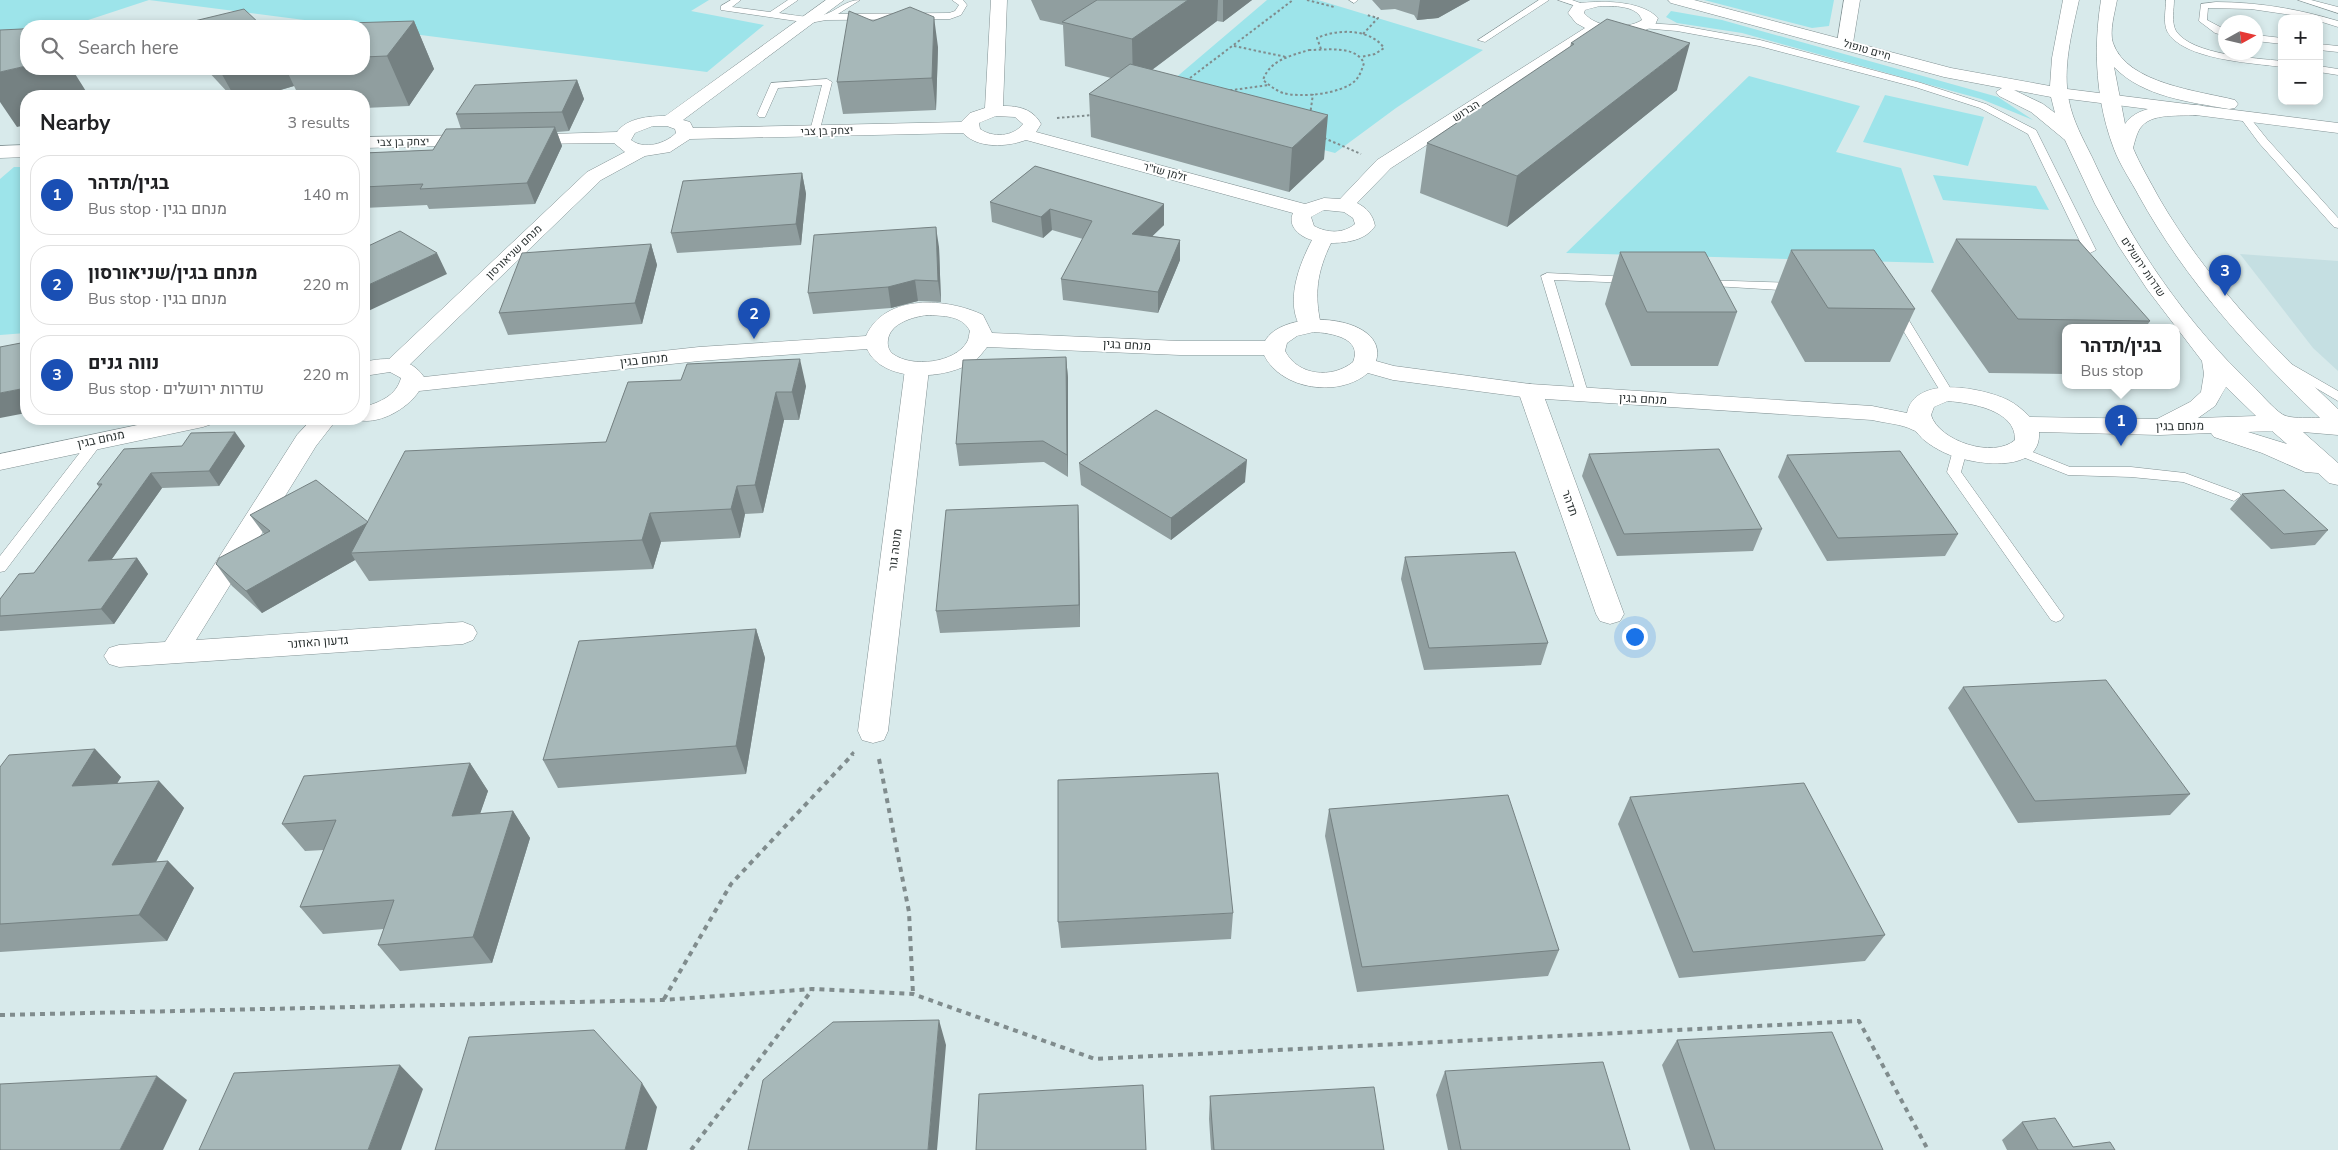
<!DOCTYPE html>
<html lang="en">
<head>
<meta charset="utf-8">
<style>
	:root { --surface:#fff; --page:#f6f6f6; --text:#202124; --muted:#757577; --line:#e0e0e0; --accent:#0b8043 }
	body { margin:0; font-family:"Nunito Sans",Heebo,sans-serif; background:var(--page); color:var(--text) }
	.controls { position:absolute; right:15px; top:15px; display:grid; overflow:hidden; border-radius:10px; box-shadow:0 2px 8px #0003 }
	.controls button { width:45px; height:45px; display:grid; place-items:center; padding:0; border:0; border-bottom:1px solid var(--line); background:var(--surface); color:var(--text); font:25px sans-serif }
	.compass { position:absolute; left:2218px; top:15px; width:45px; height:45px; border-radius:50%; background:var(--surface); box-shadow:0 2px 8px #0003; rotate:82deg }
	.you { position:absolute; left:1634px; top:636px; width:18px; height:18px; margin:-12px; border:4px solid #fff; border-radius:50%; background:#1a73e8; box-shadow:0 0 0 8px #1a73e833 }
	.badge { display:grid; place-items:center; width:32px; height:32px; border-radius:50%; background:var(--accent); color:#fff; font-size:16px; font-weight:700 }
	.pin { position:absolute; translate:-50% -41px; filter:drop-shadow(0 1px 2px #0008) }
	.pin::after { content:''; position:absolute; top:26px; width:18px; height:15px; background:inherit; clip-path:polygon(0 0,100% 0,50% 100%) }
	.popup { position:absolute; left:2062px; top:324px; width:118px; height:65px; box-sizing:border-box; display:grid; place-content:center; border-radius:10px; background:var(--surface); filter:drop-shadow(0 1px 4px #0005); font-size:16px; white-space:nowrap; color:var(--muted) }
	.popup b { font-size:19px; color:var(--text) }
	.popup::after { content:''; position:absolute; left:50%; top:100%; margin-left:-10px; border:10px solid transparent; border-top-color:var(--surface) }
	.list { margin:0; padding:0; list-style:none }
	h2 { display:flex; justify-content:space-between; align-items:center; height:65px; margin:0; padding:0 20px; font-size:21px }
	h2 small { font-size:16px; font-weight:400; color:var(--muted) }
	.list li { display:grid; grid-template-columns:32px 1fr auto; gap:15px; align-items:center; box-sizing:border-box; height:80px; margin:0 10px 10px; padding:0 10px; border:1px solid var(--line); border-radius:20px }
	.list b { display:block; font-size:19px; white-space:nowrap }
	.list p { margin:0; font-size:16px; white-space:nowrap; color:var(--muted) }
	.list em { font-size:16px; font-style:normal; color:var(--muted) }
	.icon { flex:none; width:28px; height:28px; fill:none; stroke:currentColor; stroke-width:2; stroke-linecap:round; stroke-linejoin:round }
	.map { position:relative; flex:none; width:2338px; height:1150px; overflow:hidden }
	.search { position:absolute; background:var(--surface); box-shadow:0 2px 8px #0003; left:20px; top:20px; width:350px; height:55px; display:flex; align-items:center; gap:12px; box-sizing:border-box; padding:0 18px; border-radius:20px; color:var(--muted); font-size:19px }
	.panel { position:absolute; background:var(--surface); box-shadow:0 2px 8px #0003; left:20px; top:90px; width:350px; height:335px; border-radius:20px }
	.map>svg:first-child { display:block }
	.built { fill:#c5dfe2 }
	.green { fill:#9de4ea }
	.lines { fill:none; stroke-linecap:round; stroke-linejoin:round }
	.lane-casing { stroke:#829193; stroke-width:1 }
	.street-casing { stroke:#829193; stroke-width:1 }
	.secondary-casing { stroke:#829193; stroke-width:1 }
	.path-far2 { stroke:#808c8d; stroke-width:2; stroke-dasharray:2.5 2.5; stroke-linecap:butt }
	.path-far1 { stroke:#808c8d; stroke-width:3; stroke-dasharray:4 4; stroke-linecap:butt }
	.path { stroke:#808c8d; stroke-width:4; stroke-dasharray:5 5; stroke-linecap:butt }
	.lane { fill:#fff; fill-rule:evenodd }
	.street { fill:#fff; fill-rule:evenodd }
	.secondary { fill:#fff; fill-rule:evenodd }
	.wall { fill:#909e9f }
	.shaded-wall { fill:#758182 }
	.building { fill:#a7b8b9; stroke:#758182 }
	.labels { text-anchor:middle; dominant-baseline:central; stroke-width:4; stroke-linejoin:round; paint-order:stroke }
	.far-street-label { font-size:11px; fill:#293030; stroke:#fff }
	.street-label { font-size:12px; fill:#293030; stroke:#fff }
</style>
</head>
<body>
<div class="map">
<svg width="2338" height="1150" viewBox="0 0 2338 1150">
	<rect width="100%" height="100%" fill="#d8eaeb"/>
	<path class="built" d="M2240 254 2338 261V371L2313 348Z"/>
	<path class="green" d="M0 0H709L691 11 764 25 707 72 149 0 70 26H26V38L0 45Z
		M1267 0H1318L1483 50 1396 108 1335 153 1146 103Z
		M1704 0H1834L1829 26 1812 28Z
		M1671 11 1722 20 1998 97 2033 120 1981 99 1742 33 1677 23 1666 17Z
		M1749 76 1860 106 1836 152 1901 168 1934 263 1566 253Z
		M1885 95 1984 117 1968 166 1863 142Z
		M14 167H26V333L0 335V179Z
		M1933 175 2036 186 2049 210 1943 200Z"/>
	<g class="lines">
		<defs>
			<path id="lane" d="M731 0H741L732 7 770 12 788 0H798L779 13C794 15 809 19 823 15 837 11 845 0 860 0L838 14 949 13 955 11 959 5 952 0H963L967 5 961 15 950 19 826 20 810 23 721 10V6Z
				M1349 0H1358L1354 3Z
				M1539 0H1549L1485 42 1478 40Z
				M1558 0H1572L1586 5 1582 8Z
				M2166 0H2174C2174 9 2171 22 2176 31 2192 55 2255 58 2282 61V67C2253 63 2182 60 2167 31 2163 22 2166 9 2166 0Z
				M2298 0H2311L2338 7V13Z
				M2216 2C2257 2 2299 9 2338 21V27L2319 21V19L2251 9 2208 8 2207 20 2226 30V36L2215 33 2199 21 2201 4Z
				M1645 23 1677 25 1760 40 1921 83 1986 104 2036 130 2096 250 2090 253 2084 250 2028 134 1980 108 1915 87 1759 46 1677 31 1642 28V24Z
				M2256 35 2282 38V44L2256 41Z
				M2319 44 2338 46V52L2319 50Z
				M2319 66 2338 69V75L2319 72Z
				M827 79 832 82 819 133H811L810 131 822 85 778 88 765 117H759L757 115 771 83Z
				M2244 113 2247 114 2267 139 2338 218V228L2334 227 2259 143 2239 116Z
				M1547 273 1631 277 1637 280 1631 283 1554 280 1589 396 1588 399H1578L1577 396 1541 276Z
				M1701 280 1796 283 1802 287 1796 291 1697 285 1695 283 1697 281Z
				M1896 305 1902 309 1954 394 1953 397H1943L1942 394 1890 309Z
				M2286 361 2338 391V401L2282 368 2280 365Z
				M97 436 102 437 104 440 102 443 5 571 0 572V556L92 437Z
				M1960 446 1967 450 1961 472 2061 612 2064 616 2061 620 2056 622 2051 620 1947 472 1953 450Z
				M2020 447 2070 467H2131L2185 473 2239 493 2241 496 2234 501 2183 482 2131 477 2068 475 2015 454 2013 451 2015 448Z"/>
			<path id="street" d="M826 0H844L683 120 690 122 693 128 961 122 970 113 985 108 991 0H1007L1003 106C1019 106 1033 109 1041 124L1036 132 1305 204 1324 198 1340 199 1377 160 1585 28 1576 23 1568 13 1574 4C1599 0 1641 0 1658 18L1655 25C1638 36 1619 36 1600 33L1391 168 1357 203C1367 208 1373 215 1375 226 1366 240 1347 243 1331 243 1317 272 1314 294 1321 325L1318 330 1310 332 1302 330C1284 303 1299 265 1312 240 1300 237 1287 226 1293 213L1026 140C1007 147 978 149 963 133L690 139 670 152 645 156 601 180 403 371 395 373 387 371 383 366 387 361 587 172 625 152 614 143 523 144 517 143 514 139 517 135 617 132C627 118 649 116 665 116ZM1600 6C1613 6 1637 5 1642 20 1626 30 1596 28 1584 13L1585 10ZM996 116 1015 117 1023 124C1013 137 993 138 980 129L979 123ZM653 126H667L675 129 676 133C665 144 644 150 631 140L635 133ZM1324 210 1344 212 1353 218 1355 224C1343 234 1327 233 1314 226L1311 217Z
				M1844 0H1860L1853 43 1851 46H1839L1837 43Z
				M2059 88 2338 123V133L2053 97 2050 93 2053 89Z
				M475 135 481 137 484 141 481 145 364 148V137Z
				M26 145V157L0 158V146Z
				M917 362 925 364 929 369 888 731 884 740 873 743 862 740 858 731 905 369 909 364Z
				M1530 384 1538 386 1542 391 1624 614 1620 621 1610 624 1600 621 1596 614 1518 391 1522 386Z
				M312 419H337L316 446 196 640 463 622 473 626 477 633 473 640 463 644 119 667 109 664 104 656 109 648 119 645 165 642 297 435Z"/>
			<path id="secondary" d="M1668 0H1694L1951 68 2050 86 2052 58 2063 0H2079C2072 32 2062 68 2069 101 2073 121 2083 139 2092 157 2131 243 2186 323 2255 388 2262 395 2278 414 2286 416 2296 419 2309 417 2320 418 2250 351 2186 281 2139 196 2131 181 2120 165 2114 149 2096 102 2093 50 2101 0H2117C2115 12 2109 31 2113 43 2127 84 2200 91 2235 100L2238 104 2235 108 2229 109C2190 102 2143 97 2114 67L2125 124C2139 103 2175 106 2197 105L2203 106 2206 110 2203 114C2186 118 2155 111 2142 126 2137 131 2135 141 2133 148 2140 165 2150 181 2159 198 2206 279 2270 345 2338 409V435L2303 432 2338 463V485L2329 483 2318 473 2305 472 2262 453 2214 437 2211 433 2160 435 2039 432C2042 477 1967 464 1943 452 1937 449 1930 445 1924 440 1920 437 1917 431 1913 430 1902 424 1884 423 1872 420L1530 398 1393 380 1368 373C1339 398 1281 390 1264 355H1180L987 347C983 352 979 358 974 361 947 380 883 384 867 349L699 361 419 391C408 409 376 427 355 419H364V407C380 402 396 396 401 378L390 372 364 376V362C385 357 410 356 424 377L699 347 866 336C885 293 948 298 983 315L992 333 1180 341H1265C1284 306 1390 315 1376 361L1394 366 1530 384 1872 406 1907 413C1915 374 1983 388 2008 400 2016 404 2023 410 2030 417L2157 419 2190 402 2201 392 2204 374 2202 361 2147 289 2118 245 2095 204 2065 140 2031 112 1999 96 1996 92 2002 88 1944 77 1671 3ZM2014 90 2051 97 2055 113 2043 104ZM927 315C943 316 962 315 970 331 969 334 969 339 967 342 955 363 912 368 893 354 889 351 887 346 888 340 890 323 913 317 927 315ZM1314 332C1331 333 1363 338 1353 362 1332 379 1298 376 1285 351L1287 343 1297 336ZM2226 387 2256 416 2198 418 2215 406ZM1948 401C1971 403 2016 410 2015 440 1993 459 1939 441 1931 415L1934 407ZM2272 431 2287 444 2248 432Z
				M166 419H215L212 424 203 427 0 470V454Z"/>
		</defs>
		<use href="#lane" class="lane-casing"/>
		<use href="#street" class="street-casing"/>
		<use href="#secondary" class="secondary-casing"/>
		<path class="path-far2" d="M1307 0 1334 7
			M1363 34 1378 18 1367 15
			M1234 46 1286 57
			M1321 49 1317 38C1337 29 1370 28 1384 48L1375 54 1361 57
			M1309 50C1327 50 1355 45 1364 63 1362 69 1360 76 1355 81 1341 94 1301 98 1283 93 1275 90 1269 85 1263 80 1270 60 1290 56 1309 50Z
			M1186 81 1293 0
			M1225 91 1269 85
			M1310 115 1313 94
			M1057 118 1093 115
			M1324 138 1361 154"/>
		<path class="path-far1" d="M851 755 854 752"/>
		<path class="path" d="M879 759 909 912 913 994
			M664 999 731 884 853 754
			M0 1015 663 1000 812 989 913 994 1095 1059 1859 1021 1928 1150
			M691 1150 812 990"/>
		<use href="#lane" class="lane"/>
		<use href="#street" class="street"/>
		<use href="#secondary" class="secondary"/>
	</g>
	<path class="wall" d="M1031 0H1252L1223 22 1217 21 1152 70 1324 159 1289 192 1091 137 1089 94 1111 78 1065 66 1063 25 1040 20Z
		M1372 0H1470L1438 18 1417 20 1414 15 1395 9 1381 10Z
		M414 21 434 69 409 106 364 108V96H299L294 86 260 96H231L206 69H364V26Z
		M1571 43 1677 90 1507 227 1420 193 1427 143 1570 47Z
		M938 47 936 110 843 114 837 82Z
		M577 80 584 99 569 131 557 132 562 146 535 204 429 209 427 205 364 208V153L433 150 461 129 456 114Z
		M1035 166 1164 225 1152 236 1180 240V260L1158 313 1063 300 1061 279 1083 239 1052 230 1043 238 992 222 990 202Z
		M802 173 806 194 801 245 677 253 671 233Z
		M1956 239 2150 321 2146 327H2066V374L1989 373 1931 291Z
		M651 244 657 265 642 324 508 335 499 313Z
		M939 247 941 302 918 301 891 308 813 314 808 293Z
		M1791 250 1915 309 1890 362H1805L1771 302Z
		M1620 252 1737 312 1718 366H1631L1605 304Z
		M1066 357 1068 378V477L1044 462 959 466 956 444Z
		M628 382 806 386 799 420H784L763 513 745 514 740 538 661 542 653 569 369 581 355 560 262 613 232 586 216 564 264 534 250 515 368 522 606 442Z
		M245 446 219 486 162 488 111 560 137 558 148 574 114 624 1 631H0V599L34 573 99 487 97 484Z
		M1589 454 1762 529 1753 551 1617 556 1582 476Z
		M1787 455 1958 534 1945 556 1827 561 1778 477Z
		M1079 463 1245 482 1171 540 1081 485Z
		M2242 494 2328 530 2315 545 2271 549 2230 509Z
		M1078 505 1079 527 1080 627 940 633 936 611Z
		M1405 557 1548 643 1541 665 1424 670 1401 579Z
		M756 629 765 658 746 774 558 788 543 760Z
		M1963 687 2190 794 2170 815 2018 823 1948 708Z
		M95 749 121 777 117 783 159 781 184 808 156 862 168 861 194 888 167 941 0 952V767Z
		M470 763 488 791 480 813 513 811 530 838 492 963 400 971 378 945 384 929 323 934 300 907 324 850 305 851 282 824Z
		M1630 797 1885 935 1865 961 1679 978 1618 824Z
		M1329 809 1559 950 1548 976 1357 992 1325 836Z
		M1233 913 1231 939 1061 948 1058 922Z
		M1677 1040 1883 1150H1690L1662 1065Z
		M1445 1071 1630 1150H1448L1436 1095Z
		M1210 1096 1384 1150H1211L1209 1119Z
		M2022 1122 2073 1147 2115 1150H2007L2002 1140Z"/>
	<path class="shaded-wall" d="M1188 0H1218L1217 21 1133 84 1132 39Z
		M1223 0H1252L1223 22Z
		M1420 0H1470L1438 18 1417 20Z
		M934 17 938 47 936 110 932 78Z
		M414 21 434 69 409 106 387 56Z
		M1690 43 1677 90 1507 227 1517 176Z
		M26 66V69H72L89 96H26V125L17 127 0 102V72Z
		M219 69H286L294 86 260 96H234Z
		M577 80 584 99 569 131 562 112Z
		M1328 115 1324 159 1289 192 1292 148Z
		M555 127 562 146 535 204 527 183Z
		M802 173 806 194 801 245 796 224Z
		M1164 204V225L1133 255 1132 234Z
		M1050 209 1052 230 1043 238 1041 217Z
		M936 227 939 247 941 302 938 281Z
		M1180 240V260L1158 313V292Z
		M651 244 657 265 642 324 635 303Z
		M437 253 447 274 364 313V287Z
		M915 280 918 301 891 308 888 287Z
		M1066 357 1068 378V477L1067 455Z
		M800 359 806 386 799 420 792 392Z
		M26 388V413L0 418V393Z
		M776 392 784 420 763 513 755 485Z
		M235 432 245 446 219 486 209 471Z
		M1247 460 1245 482 1171 540V518Z
		M151 473 162 488 100 576 88 561Z
		M737 486 745 514 740 538 731 509Z
		M1078 505 1079 527 1080 627 1079 605Z
		M650 513 661 542 653 569 642 540Z
		M369 522 351 553 355 560 262 613 246 591Z
		M137 558 148 574 114 624 101 609Z
		M756 629 765 658 746 774 736 746Z
		M95 749 121 777 99 814 72 786Z
		M470 763 488 791 470 843 452 816Z
		M159 781 184 808 140 892 112 865Z
		M513 811 530 838 492 963 473 937Z
		M168 861 194 888 167 941 139 915Z
		M939 1020 946 1045 937 1150H928Z
		M400 1065 423 1089 401 1150H368Z
		M157 1076 187 1100 163 1150H120Z
		M642 1083 657 1107 647 1150H625Z"/>
	<path class="building" d="M1097 0H1188L1132 39 1062 22Z
		M910 7 934 17 932 78 837 82 849 11 873 21Z
		M244 9 262 26H184L182 24Z
		M1607 19 1690 43 1517 176 1427 143 1574 44 1571 43Z
		M414 21 387 56 364 57V26H312L314 24Z
		M26 28V66L0 72V30L22 29Z
		M1130 64 1328 115 1292 148 1089 94Z
		M577 80 562 112 456 114 475 85Z
		M555 127 527 183 420 189 423 184 364 187V153L433 150 446 129Z
		M1035 166 1164 204 1132 234 1180 240 1158 292 1061 279 1092 221 1050 209 1041 217 990 202Z
		M802 173 796 224 671 233 683 181Z
		M936 227 938 281 915 280 888 287 808 293 814 235Z
		M400 231 437 253 364 287V248Z
		M1956 239 2078 240 2150 321 2018 319Z
		M651 244 635 303 499 313 522 253Z
		M1791 250H1874L1915 309 1828 308Z
		M1620 252H1705L1737 312H1647Z
		M26 342V388L0 393V347Z
		M1066 357 1067 455 1043 441 956 444 963 360Z
		M800 359 792 392H776L755 485 737 486 731 509 650 513 642 540 351 553 405 451 606 442 628 382 681 380 687 364Z
		M1156 410 1247 460 1171 518 1079 463Z
		M235 432 209 471 151 473 88 561 137 558 101 609 0 616V599L19 574 34 573 102 484H97L124 449 182 446 191 433Z
		M1719 449 1762 529 1624 534 1589 454Z
		M1900 451 1958 534 1838 538 1787 455Z
		M316 480 368 522 367 523 246 591 216 564 219 558 270 531 250 515Z
		M2284 490 2328 530 2284 534 2242 494Z
		M1078 505 1079 605 936 611 946 510Z
		M1515 552 1548 643 1429 648 1405 557Z
		M756 629 736 746 543 760 579 641Z
		M2106 680 2190 794 2035 801 1963 687Z
		M95 749 72 786 159 781 112 865 168 861 139 915 0 924V767L9 755Z
		M470 763 452 816 513 811 473 937 378 945 394 900 300 907 336 820 282 824 304 776Z
		M1218 773 1233 913 1058 922V780Z
		M1804 783 1885 935 1693 952 1630 797Z
		M1508 795 1559 950 1362 967 1329 809Z
		M939 1020 928 1150H748L763 1080 833 1022Z
		M594 1030 642 1083 625 1150H435L469 1037Z
		M1832 1032 1883 1150H1715L1677 1040Z
		M1603 1062 1630 1150H1461L1445 1071Z
		M400 1065 368 1150H199L234 1073Z
		M157 1076 120 1150H0V1084Z
		M1143 1085 1146 1150H976L979 1094Z
		M1374 1087 1384 1150H1214L1210 1096Z
		M2055 1118 2073 1147 2110 1142 2115 1150H2038L2022 1122Z"/>
	<g class="labels">
		<g class="far-street-label">
			<text transform="translate(1867 50) rotate(16)">חיים טופול</text>
			<text transform="translate(1466 111) rotate(-33)">הברוש</text>
			<text transform="translate(827 131) rotate(-2)">יצחק בן צבי</text>
			<text transform="translate(403 142) rotate(-1)">יצחק בן צבי</text>
			<text transform="translate(1165 172) rotate(15)">זלמן שז"ר</text>
			<text transform="translate(514 252) rotate(-44)">מנחם שניאורסון</text>
			<text transform="translate(2143 267) rotate(56)">שדרות ירושלים</text>
		</g>
		<g class="street-label">
			<text transform="translate(1127 345) rotate(3)">מנחם בגין</text>
			<text transform="translate(644 360) rotate(-6)">מנחם בגין</text>
			<text transform="translate(1643 399) rotate(3)">מנחם בגין</text>
			<text transform="translate(2180 426) rotate(-1)">מנחם בגין</text>
			<text transform="translate(101 439) rotate(-12)">מנחם בגין</text>
			<text transform="translate(1570 503) rotate(70)">תדהר</text>
			<text transform="translate(895 550) rotate(-83)">מוטה גור</text>
			<text transform="translate(318 642) rotate(-4)">גדעון האוזנר</text>
		</g>
	</g>
</svg>
<div class="controls">
<button>+</button>
<button>−</button>
</div>
<svg class="compass" viewBox="-18 -18 36 36"><path d="M0-13l5 13h-10z" fill="#e53935"/><path d="M0 13l5-13h-10z" fill="#757577"/></svg>
<div class="you"></div>
<div class="pin badge" style="left:2121px;top:446px;background:#1a4fb4">1</div>
<div class="popup"><b>בגין/תדהר</b>Bus stop</div>
<div class="pin badge" style="left:754px;top:339px;background:#1a4fb4">2</div>
<div class="pin badge" style="left:2225px;top:296px;background:#1a4fb4">3</div>
<div class="search"><svg class="icon" aria-label="search" viewBox="0 0 24 24"><circle cx="10" cy="10" r="6"/><path d="M15 15l6 6"/></svg>Search here</div>
<section class="panel">
<h2>Nearby<small>3 results</small></h2>
<ul class="list">
<li><span class="badge" style="background:#1a4fb4">1</span><div><b>בגין/תדהר</b><p>Bus stop · מנחם בגין</p></div><em>140 m</em></li>
<li><span class="badge" style="background:#1a4fb4">2</span><div><b>מנחם בגין/שניאורסון</b><p>Bus stop · מנחם בגין</p></div><em>220 m</em></li>
<li><span class="badge" style="background:#1a4fb4">3</span><div><b>נווה גנים</b><p>Bus stop · שדרות ירושלים</p></div><em>220 m</em></li>
</ul>
</section>
</div>
</body>
</html>
